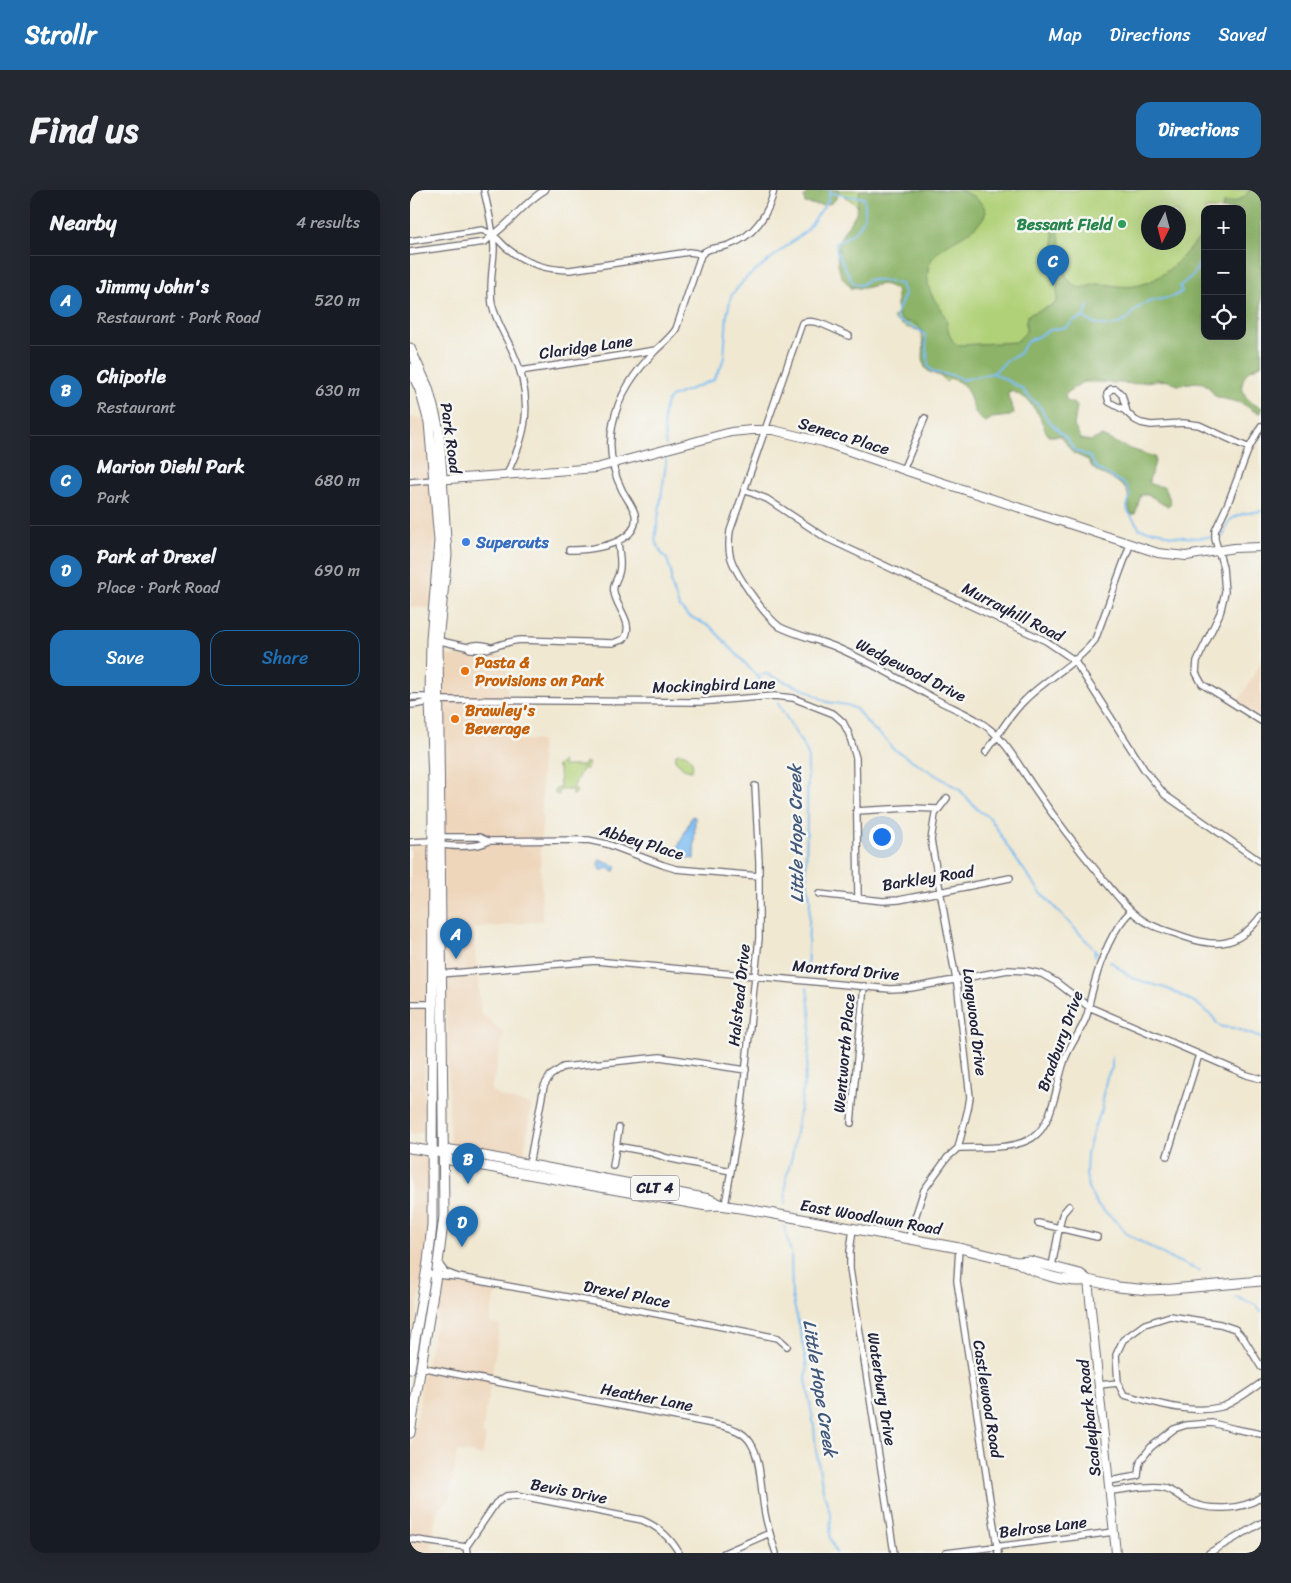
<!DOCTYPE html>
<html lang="en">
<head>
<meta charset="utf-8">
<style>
	:root { --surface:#171b24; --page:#242831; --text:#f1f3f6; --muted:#9ea1a6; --line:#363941; --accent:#1f6fb2 }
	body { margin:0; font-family:Sriracha,sans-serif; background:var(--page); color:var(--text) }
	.controls { position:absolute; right:15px; top:15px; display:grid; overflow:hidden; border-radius:10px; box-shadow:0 5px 20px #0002 }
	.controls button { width:45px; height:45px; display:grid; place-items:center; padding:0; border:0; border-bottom:1px solid var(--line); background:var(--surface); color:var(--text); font:25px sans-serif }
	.compass { position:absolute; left:731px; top:15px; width:45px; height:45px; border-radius:50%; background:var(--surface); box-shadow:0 5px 20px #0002; rotate:186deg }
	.you { position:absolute; left:471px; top:646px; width:18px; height:18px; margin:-12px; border:4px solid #fff; border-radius:50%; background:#1a73e8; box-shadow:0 0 0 8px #1a73e833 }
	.badge { display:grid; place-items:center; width:32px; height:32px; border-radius:50%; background:var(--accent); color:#fff; font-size:16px; font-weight:700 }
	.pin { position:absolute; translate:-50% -41px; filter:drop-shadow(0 1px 2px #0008) }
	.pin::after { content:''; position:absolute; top:26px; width:18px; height:15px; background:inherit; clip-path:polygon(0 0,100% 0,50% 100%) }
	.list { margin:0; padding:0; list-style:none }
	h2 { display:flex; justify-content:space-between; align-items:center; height:65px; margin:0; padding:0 20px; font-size:21px }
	h2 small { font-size:16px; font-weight:400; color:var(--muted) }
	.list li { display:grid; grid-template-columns:32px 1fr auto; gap:15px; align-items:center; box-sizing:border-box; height:90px; padding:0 20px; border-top:1px solid var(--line) }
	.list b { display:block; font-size:19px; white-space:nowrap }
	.list p { margin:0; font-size:16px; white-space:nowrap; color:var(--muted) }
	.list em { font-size:16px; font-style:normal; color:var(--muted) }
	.actions { display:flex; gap:10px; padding:15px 20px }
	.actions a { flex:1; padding:11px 0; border:1px solid var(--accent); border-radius:15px; text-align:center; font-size:18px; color:var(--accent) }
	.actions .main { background:var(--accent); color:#fff }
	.icon { flex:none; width:28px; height:28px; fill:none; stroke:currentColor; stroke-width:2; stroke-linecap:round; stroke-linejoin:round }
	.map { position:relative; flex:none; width:851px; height:1363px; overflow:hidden; border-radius:15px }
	header { display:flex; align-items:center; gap:30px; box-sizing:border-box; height:70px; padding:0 25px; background:var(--accent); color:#fff }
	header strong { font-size:24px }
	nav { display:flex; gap:28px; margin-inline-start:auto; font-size:18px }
	.intro { display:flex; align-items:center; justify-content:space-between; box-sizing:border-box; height:120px; padding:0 30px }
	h1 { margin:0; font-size:35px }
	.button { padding:12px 22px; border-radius:15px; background:var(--accent); color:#fff; font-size:18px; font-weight:700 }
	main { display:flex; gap:30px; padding:0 30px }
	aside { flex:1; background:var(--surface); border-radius:15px; box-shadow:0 5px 20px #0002 }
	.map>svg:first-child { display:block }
	.built { fill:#eed6bb }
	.green { fill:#b1d178; stroke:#6a7a5a; fill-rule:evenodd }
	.forest { fill:#8cb368; stroke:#576a52 }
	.water { fill:#7ebdf2; stroke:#507096 }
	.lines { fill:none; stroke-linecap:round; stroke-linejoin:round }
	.stream { stroke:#7ebdf2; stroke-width:2 }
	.minor-casing { stroke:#6a6770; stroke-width:8 }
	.tertiary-casing { stroke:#6a6770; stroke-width:10 }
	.secondary-casing { stroke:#6a6770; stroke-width:11 }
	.primary-casing { stroke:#6a6770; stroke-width:11 }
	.minor { stroke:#fff; stroke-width:5.5 }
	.tertiary { stroke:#fff; stroke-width:8 }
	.secondary { stroke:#fff; stroke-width:9 }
	.primary { stroke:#fff; stroke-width:9 }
	.leisure-dot { fill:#2e9e5b; stroke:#f6f6f2; stroke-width:2 }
	.shop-dot { fill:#3f7fe0; stroke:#f6f6f2; stroke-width:2 }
	.food-dot { fill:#e8710a; stroke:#f6f6f2; stroke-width:2 }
	.labels { text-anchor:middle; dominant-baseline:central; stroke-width:5; stroke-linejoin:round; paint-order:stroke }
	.shield { fill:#f6f6f2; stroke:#626272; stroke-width:1 }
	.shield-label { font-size:15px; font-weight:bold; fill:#22223b }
	.leisure-label { font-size:16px; font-weight:bold; fill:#27864d; stroke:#f6f6f2; text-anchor:end }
	.street-label { font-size:16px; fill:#22223b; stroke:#f6f6f2 }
	.shop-label { font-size:16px; font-weight:bold; fill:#366cbe; stroke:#f6f6f2; text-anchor:start }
	.food-label { font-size:16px; font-weight:bold; fill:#c56008; stroke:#f6f6f2; text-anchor:start }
	.water-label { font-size:18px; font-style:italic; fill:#42587b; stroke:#f6f6f2 }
</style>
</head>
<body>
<header>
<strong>Strollr</strong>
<nav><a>Map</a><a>Directions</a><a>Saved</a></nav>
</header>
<div class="intro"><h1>Find us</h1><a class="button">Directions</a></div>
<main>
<aside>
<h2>Nearby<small>4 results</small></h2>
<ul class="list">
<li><span class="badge">A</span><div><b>Jimmy John's</b><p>Restaurant · Park Road</p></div><em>520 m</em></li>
<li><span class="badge">B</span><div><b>Chipotle</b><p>Restaurant</p></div><em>630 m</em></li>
<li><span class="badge">C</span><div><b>Marion Diehl Park</b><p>Park</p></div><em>680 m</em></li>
<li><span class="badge">D</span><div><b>Park at Drexel</b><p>Place · Park Road</p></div><em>690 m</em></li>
</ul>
<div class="actions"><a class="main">Save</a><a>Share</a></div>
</aside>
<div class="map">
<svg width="851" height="1363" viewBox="0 0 851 1363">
	<rect width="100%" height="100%" fill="#f6f6f2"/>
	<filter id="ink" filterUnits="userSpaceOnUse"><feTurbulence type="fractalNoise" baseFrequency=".02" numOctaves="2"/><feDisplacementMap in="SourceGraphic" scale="10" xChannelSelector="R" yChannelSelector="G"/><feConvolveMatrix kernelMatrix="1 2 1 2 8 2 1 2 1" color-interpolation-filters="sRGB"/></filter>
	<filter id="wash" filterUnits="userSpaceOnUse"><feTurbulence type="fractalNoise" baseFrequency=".0096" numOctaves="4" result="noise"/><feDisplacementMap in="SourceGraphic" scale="20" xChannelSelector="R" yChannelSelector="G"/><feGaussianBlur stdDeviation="1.12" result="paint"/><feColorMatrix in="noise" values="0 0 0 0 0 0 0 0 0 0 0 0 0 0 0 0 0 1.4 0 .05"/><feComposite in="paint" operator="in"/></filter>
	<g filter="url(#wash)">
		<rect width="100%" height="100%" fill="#f0e8d1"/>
		<path class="built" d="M0 227 16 229 26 331 21 418 0 417Z
			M32 466H97V503L109 516V550L131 551 132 642 130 656 132 731 63 739 71 823 94 843 81 900 90 906 121 915 114 965 109 967 40 953 36 797 34 779Z
			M851 472V527L828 513Z
			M20 653V806L18 824V860H15L13 940 11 943 0 944V654Z
			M0 963 20 965V1033L0 1171Z
			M36 1092 86 1100 79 1133 90 1135 72 1244 76 1245 72 1266 47 1261 39 1311 27 1319 21 1359 43 1363H0V1270L14 1183 28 1127 31 1096Z"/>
		<path class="green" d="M422 0H851V175L830 185 721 193 634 192 545 185 536 192 522 177 513 154 511 141 496 137 483 129 496 105 467 86 441 99 427 59 455 35C452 13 439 9 422 0ZM795 19H832V146H795ZM738 22H768V52H738Z
			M268 563C278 563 282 568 283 577L281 581 276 580 265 570 266 564Z
			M152 571 153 576H174L175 572 179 574 177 579H172L163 598 167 601 164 605 162 604V600H149V605L145 604V599L150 598 149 578 146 577Z"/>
		<path class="forest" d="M399 0H429C428 3 427 9 424 11 418 17 403 15 395 13L394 7Z
			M450 0H548L564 6 573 15 576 22C564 55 505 49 520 101 523 110 530 116 534 124 539 135 537 150 548 155L606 152 616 142V131L618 125 645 114 647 110V101L643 42 647 37C652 49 650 80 658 89 669 104 675 95 688 94 700 94 711 98 723 96 754 93 775 63 795 42V146H832V19H812L814 13C826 13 832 10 840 0H851V174C845 177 838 180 835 186 827 199 838 214 851 217V223C844 223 839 217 833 214 824 210 814 210 805 206L799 197 793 193 786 192 768 195 758 191 746 189 723 194 682 190 674 191 657 203 655 206 657 211 665 214 667 216 664 236 671 249 680 251 692 246 715 257 745 267C746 276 739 284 739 293L743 295 755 297 761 313 758 316C747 314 744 303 731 305 728 311 728 318 725 324H721L719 317 718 303 715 298 705 290 688 282 683 278 678 270 663 263 651 246H638L629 225 617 209 602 201 598 202C597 210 603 215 604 223L600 226 582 228 576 232C559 225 564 204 552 194 541 185 519 187 515 177 511 170 515 152 514 143L507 135 491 130C484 120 489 110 486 100 470 88 464 99 449 98 426 96 424 63 431 47 435 38 442 31 446 23 448 17 448 7 450 0Z"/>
		<path class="water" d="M282 626 285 627 284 669 270 667 267 665 266 662Z
			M189 670 207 676 205 681 197 678 191 681 189 679Z"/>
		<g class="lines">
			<path class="stream" d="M420 3 454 8C459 33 447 43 426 53L427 63 444 94 451 95 458 90H469L491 94 495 105 487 122 486 130 508 139 515 145 518 176 523 182 546 186 552 190 583 183 599 169 608 165 617 152 640 140 657 137 663 131 674 127
				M674 127C686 138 705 138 718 129 721 126 722 122 725 120 730 116 737 112 743 111 752 108 765 109 772 101L770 96 784 84 795 62
				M674 127 678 116
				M583 183 613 199 614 202 630 217 638 230 658 250 664 260 680 267 686 278 716 295 720 305 717 317 718 321 730 339 751 342 760 346 787 348 800 347
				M256 256C255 241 249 218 261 207L303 190 311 177 314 167 317 125 321 106 335 89 397 40 418 11 420 0
				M256 261V273L245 350 252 364 257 369 261 382V394L269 416 277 425 301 437 362 502
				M813 346C816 342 815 339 817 335 822 323 840 323 851 321
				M348 485 357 484 398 501 417 512 437 515 446 519 460 536 476 550 482 558 550 600 568 620 580 628 603 665 631 703 688 763
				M367 512 396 560 398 566 396 681 400 710 397 785
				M684 760 685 766
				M700 771 722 788 758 799 786 813 803 827 808 835 813 837 824 838 851 848
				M702 867V878L697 887 692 909V920L685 935 677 964 676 983 678 998 688 1016 709 1034 717 1044 760 1068 790 1081
				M375 1014 376 988 382 967 398 869 401 830 397 798
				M374 1036 381 1063 382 1106 391 1144 397 1178 396 1189 404 1236 406 1260 413 1300 421 1326 420 1347 426 1363
				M826 1107 846 1115 851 1121"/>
		</g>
	</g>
	<g filter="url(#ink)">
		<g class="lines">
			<defs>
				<path id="minor" d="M74 0C78 20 84 40 84 60 83 78 79 96 82 114 86 131 95 145 102 160 115 188 120 219 111 249 108 261 101 273 97 285
					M135 0C114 12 102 32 83 45 89 49 92 55 98 59 115 73 137 80 160 80L279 62 286 63 291 65
					M0 51 72 40 83 45 75 52 0 62
					M439 146C425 141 406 127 392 133L320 341C319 349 318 357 320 365 324 383 355 426 370 437 386 445 405 449 423 456 459 471 493 491 527 510 544 519 562 525 577 537 597 552 609 576 623 596 645 629 669 660 694 690 704 702 714 716 727 726 740 737 759 741 775 747 809 759 829 755 851 726
					M110 181 246 160
					M717 222 712 205 706 199H701L697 204 699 212 714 220 725 230 731 233 741 235 773 233 789 235 839 258
					M851 236 839 258 818 313 805 341V349L813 377 815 402 810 423 787 471 786 483 792 494 851 531
					M493 280 515 228
					M0 292 24 290
					M334 300 357 309 416 348 636 451 664 470 734 579 755 605 851 672
					M159 360C179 361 231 354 225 324 223 316 216 308 212 300 202 280 198 256 203 233 209 204 225 182 245 161 252 154 260 148 266 139L291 65C298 56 309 59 319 55 343 47 359 24 364 0
					M26 450 57 457 60 459C65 459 71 460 76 459 88 456 98 451 111 450L203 453 214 449C225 433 206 418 204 402 202 395 207 390 209 383 212 373 209 363 208 352
					M57 457C63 454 74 454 80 457
					M0 507H14L20 511
					M0 515C11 515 19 511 29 510L289 512 364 506 383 508 424 524 433 532 439 544 446 568 448 708
					M576 562C589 545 599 525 615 510 637 488 666 474 685 450L720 355
					M446 621 499 618 528 619
					M29 647H69L78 651C70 658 30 658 22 651Z
					M78 651 178 650 197 654 253 675 266 679 349 686
					M0 652 22 651
					M409 704 473 711 489 710 600 688
					M30 784 186 771 480 799 501 798 598 780 618 781 632 784 646 792 679 817 837 885 851 889
					M0 814H23
					M441 933 454 796
					M206 956 239 962 257 968 321 981
					M548 958C571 957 602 960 622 948 643 935 646 895 654 872 659 855 672 841 677 825 679 819 679 812 681 806 688 777 699 742 721 721
					M757 966 789 865
					M119 975 134 896 140 886 153 877 250 867 336 880
					M203 976 209 938
					M315 1015 331 923 349 748V672L345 596
					M628 1033 687 1047
					M443 1039 440 1061V1079L484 1363
					M498 1049 514 1000 537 968 548 958 558 919 560 907 548 801 521 650 525 624 537 608
					M549 1058 547 1091 588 1363
					M642 1076 651 1029 653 1023 659 1016
					M16 1084 48 1087 35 1082 28 1073
					M48 1087 212 1117 368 1148 377 1156
					M10 1177 313 1236C326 1239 337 1244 343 1257 351 1273 351 1300 354 1318 356 1333 361 1348 366 1363
					M708 1193 706 1165 713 1150 735 1134 760 1126 810 1134 825 1139 834 1149 851 1177
					M689 1195 708 1193 714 1205C744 1212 780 1225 811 1217 822 1214 841 1200 851 1193
					M699 1291 728 1286 729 1276 731 1270 741 1257 764 1239 776 1235 802 1233 825 1239 851 1244
					M700 1301C715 1300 735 1295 750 1297 760 1298 768 1306 777 1311 798 1321 832 1321 851 1307
					M0 1349 56 1357 57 1363
					M56 1357 86 1313 96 1306 107 1305 232 1330C249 1337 260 1347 269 1363
					M314 1363 360 1343
					M536 1363 704 1342
					M799 1363 851 1333"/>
				<path id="tertiary" d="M26 290 186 278 321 242 342 240H363L413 252 500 282 748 363 776 366 824 358 851 357
					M678 1090 706 1363"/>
				<path id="secondary" d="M0 158 18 198 29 240 37 365 28 450 34 1026 28 1073 0 1243
					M0 178 10 200 19 232 29 351 21 449 20 511 23 592 22 1035 18 1072 0 1179"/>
				<path id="primary" d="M0 958 33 963 41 960 48 961 299 1009 310 1014
					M33 963 40 970 297 1016 310 1015 337 1019 549 1058 607 1072 620 1071 670 1084 678 1090 708 1097 738 1100 762 1099 851 1091
					M607 1072C624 1083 658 1094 678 1090"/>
			</defs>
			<use href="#minor" class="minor-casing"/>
			<use href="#tertiary" class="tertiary-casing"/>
			<use href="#secondary" class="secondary-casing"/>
			<use href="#primary" class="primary-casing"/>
			<use href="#minor" class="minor"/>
			<use href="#tertiary" class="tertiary"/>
			<use href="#secondary" class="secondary"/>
			<use href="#primary" class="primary"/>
		</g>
	</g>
	<circle class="leisure-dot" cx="712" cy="34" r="5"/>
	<circle class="shop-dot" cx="56" cy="352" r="5"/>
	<g class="food-dot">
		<circle cx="55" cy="481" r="5"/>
		<circle cx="45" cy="529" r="5"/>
	</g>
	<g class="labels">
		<rect class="shield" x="221" y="985.5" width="48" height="25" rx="4"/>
		<g class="shield-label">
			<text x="245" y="998">CLT 4</text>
		</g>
		<g class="leisure-label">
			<text x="702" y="34">Bessant Field</text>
		</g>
		<g class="street-label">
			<text transform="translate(176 157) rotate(-8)">Claridge Lane</text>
			<text transform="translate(434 246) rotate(17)">Seneca Place</text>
			<text transform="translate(41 248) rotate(82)">Park Road</text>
			<text transform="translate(603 422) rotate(27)">Murrayhill Road</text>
			<text transform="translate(501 480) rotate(27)">Wedgewood Drive</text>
			<text transform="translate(304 495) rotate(-2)">Mockingbird Lane</text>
			<text transform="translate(232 652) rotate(17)">Abbey Place</text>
			<text transform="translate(518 688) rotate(-9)">Barkley Road</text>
			<text transform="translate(436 780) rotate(5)">Montford Drive</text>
			<text transform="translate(329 805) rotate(-84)">Halstead Drive</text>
			<text transform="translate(565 832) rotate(83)">Longwood Drive</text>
			<text transform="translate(650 851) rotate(-70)">Bradbury Drive</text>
			<text transform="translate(434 863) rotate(-85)">Wentworth Place</text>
			<text transform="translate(461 1027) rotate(10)">East Woodlawn Road</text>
			<text transform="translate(217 1104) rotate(11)">Drexel Place</text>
			<text transform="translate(472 1199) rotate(81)">Waterbury Drive</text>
			<text transform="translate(237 1207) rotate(11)">Heather Lane</text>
			<text transform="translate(578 1209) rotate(81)">Castlewood Road</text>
			<text transform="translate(679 1228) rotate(-96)">Scaleybark Road</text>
			<text transform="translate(159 1301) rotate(11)">Bevis Drive</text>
			<text transform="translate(633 1337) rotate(-7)">Belrose Lane</text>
		</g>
		<g class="shop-label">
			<text x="66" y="352">Supercuts</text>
		</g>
		<g class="food-label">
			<text x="65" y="472">Pasta &amp;<tspan x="65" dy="18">Provisions on Park</tspan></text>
			<text x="55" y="520">Brawley's<tspan x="55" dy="18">Beverage</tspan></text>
		</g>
		<g class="water-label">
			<text transform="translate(386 644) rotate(-91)">Little Hope Creek</text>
			<text transform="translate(410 1198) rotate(81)">Little Hope Creek</text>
		</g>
	</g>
</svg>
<div class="controls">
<button>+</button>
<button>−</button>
<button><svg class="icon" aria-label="locate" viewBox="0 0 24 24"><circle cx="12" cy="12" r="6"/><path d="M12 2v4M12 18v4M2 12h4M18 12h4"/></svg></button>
</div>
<svg class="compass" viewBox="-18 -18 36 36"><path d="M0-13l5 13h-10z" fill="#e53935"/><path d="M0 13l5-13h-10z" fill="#9ea1a6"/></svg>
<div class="you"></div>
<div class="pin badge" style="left:46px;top:769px">A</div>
<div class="pin badge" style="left:58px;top:994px">B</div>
<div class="pin badge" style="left:643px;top:96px">C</div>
<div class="pin badge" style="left:52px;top:1057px">D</div>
</div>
</main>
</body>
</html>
